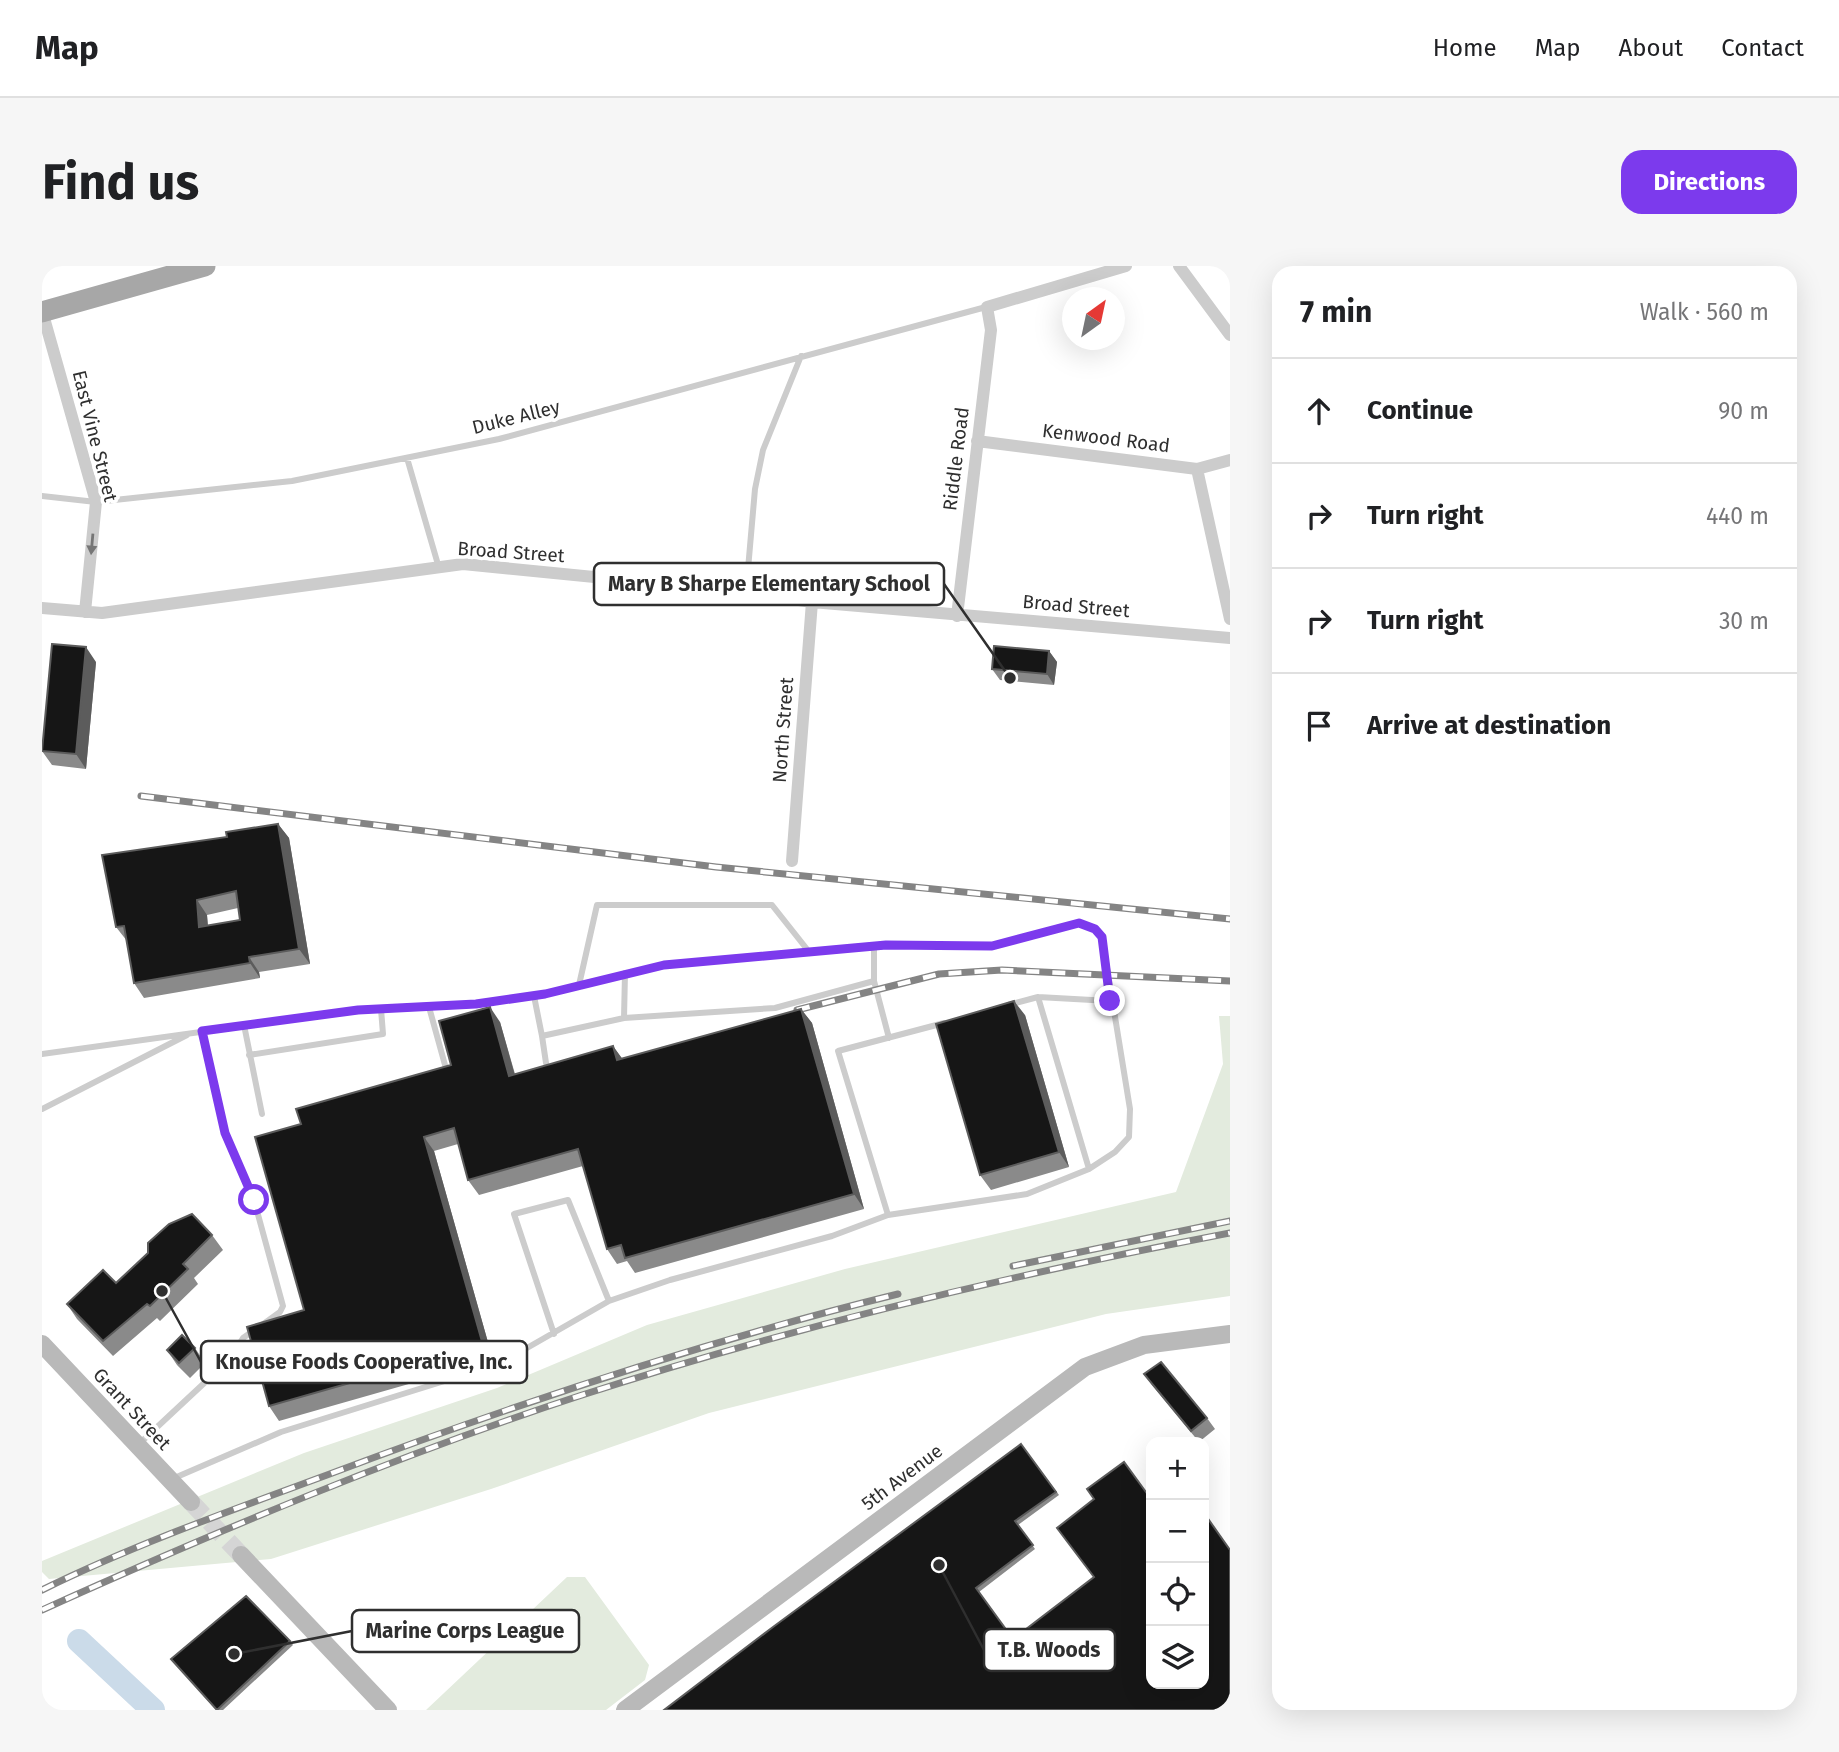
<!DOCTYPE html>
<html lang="en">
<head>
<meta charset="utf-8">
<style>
	:root { --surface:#fff; --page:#f6f6f6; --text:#202124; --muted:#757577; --line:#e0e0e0; --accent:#7c3aed }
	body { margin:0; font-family:"Fira Sans",sans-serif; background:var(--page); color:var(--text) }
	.controls { position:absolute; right:21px; bottom:21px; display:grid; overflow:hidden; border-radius:14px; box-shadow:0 7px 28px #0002 }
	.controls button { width:63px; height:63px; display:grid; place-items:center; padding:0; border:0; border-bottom:2px solid var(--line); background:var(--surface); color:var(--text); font:35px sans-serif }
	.compass { position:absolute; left:1020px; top:21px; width:63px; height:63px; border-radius:50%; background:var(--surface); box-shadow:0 7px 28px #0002; rotate:33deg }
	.stop { position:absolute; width:21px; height:21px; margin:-16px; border:5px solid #7c3aed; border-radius:50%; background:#fff }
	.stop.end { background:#7c3aed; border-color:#fff; box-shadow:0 2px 7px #0008 }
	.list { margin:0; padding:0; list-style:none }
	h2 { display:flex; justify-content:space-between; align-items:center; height:91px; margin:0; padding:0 28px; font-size:30px }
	h2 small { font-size:23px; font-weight:400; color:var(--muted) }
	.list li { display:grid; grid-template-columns:46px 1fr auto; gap:21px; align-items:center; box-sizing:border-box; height:105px; padding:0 28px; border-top:2px solid var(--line) }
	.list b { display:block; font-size:26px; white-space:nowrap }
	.list em { font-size:23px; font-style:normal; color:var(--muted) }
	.icon { flex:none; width:38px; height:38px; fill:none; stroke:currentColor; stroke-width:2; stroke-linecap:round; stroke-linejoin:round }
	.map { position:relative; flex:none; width:1188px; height:1444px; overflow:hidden; border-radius:21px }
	header { display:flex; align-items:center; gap:42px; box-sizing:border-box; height:98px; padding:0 35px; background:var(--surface); border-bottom:2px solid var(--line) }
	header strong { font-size:33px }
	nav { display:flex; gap:38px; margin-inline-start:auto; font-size:24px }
	.intro { display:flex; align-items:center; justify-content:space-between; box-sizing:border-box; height:168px; padding:0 42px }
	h1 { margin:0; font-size:49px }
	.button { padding:18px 32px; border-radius:21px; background:var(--accent); color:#fff; font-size:24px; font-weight:700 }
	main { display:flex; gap:42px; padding:0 42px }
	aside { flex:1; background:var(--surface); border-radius:21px; box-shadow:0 7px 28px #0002 }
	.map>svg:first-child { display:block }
	.green { fill:#e3ebde }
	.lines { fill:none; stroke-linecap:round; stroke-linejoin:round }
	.river { stroke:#cbdbe9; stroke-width:24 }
	.secondary-tunnel { stroke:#d5d5d5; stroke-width:18; stroke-dasharray:18 9; stroke-linecap:butt }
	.lane { stroke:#ccc; stroke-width:6 }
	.street { stroke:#ccc; stroke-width:12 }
	.secondary { stroke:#b9b9b9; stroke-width:18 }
	.primary { stroke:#a7a7a7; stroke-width:21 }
	.rail-casing { stroke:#848484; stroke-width:7 }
	.rail { stroke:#fff; stroke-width:4.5; stroke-dasharray:13; stroke-linecap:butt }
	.wall { fill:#8a8a8a; fill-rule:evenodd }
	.shaded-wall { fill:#5c5c5c }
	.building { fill:#161616; stroke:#5c5c5c; stroke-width:2; fill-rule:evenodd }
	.oneway { fill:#767676 }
	.route { stroke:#7c3aed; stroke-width:9 }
	.labels { text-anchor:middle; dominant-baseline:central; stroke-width:7; stroke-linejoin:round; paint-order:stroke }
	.street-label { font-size:19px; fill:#2f2f2f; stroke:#fff }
	.leader { fill:none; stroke:#2f2f2f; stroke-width:2.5 }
	.callout-dot { fill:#2f2f2f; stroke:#fff; stroke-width:2.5 }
	.callout { fill:#fff; stroke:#2f2f2f; stroke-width:2.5 }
	.callout-label { font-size:21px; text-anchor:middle; font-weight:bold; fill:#2f2f2f }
</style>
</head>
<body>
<header>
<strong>Map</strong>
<nav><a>Home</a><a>Map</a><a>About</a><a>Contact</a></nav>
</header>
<div class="intro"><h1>Find us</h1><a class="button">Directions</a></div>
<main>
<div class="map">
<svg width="1188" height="1444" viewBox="0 0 1188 1444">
	<rect width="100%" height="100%" fill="#fff"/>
	<path class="green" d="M1177 750H1188V1030L1064 1048 667 1147 449 1223 229 1293 7 1313 0 1306V1295L262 1187 455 1122 605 1059 803 1003 1134 926 1181 798Z
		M525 1311H543L607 1399 603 1414 564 1444H384Z"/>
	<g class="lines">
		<path class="river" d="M37 1375 111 1444"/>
		<path class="secondary-tunnel" d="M149 1236 199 1289"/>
		<path class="lane" d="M365 192 397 302
			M0 230 54 236 250 215 457 173 944 41
			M704 326 713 223 721 184 759 90
			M832 715 847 772
			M537 719 555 639H730L768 687
			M492 730 500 770 582 752 583 707
			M996 731 1047 903
			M966 739 996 731 1068 735
			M387 741 403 799
			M582 752 733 742 832 715V680
			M202 759 220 848
			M160 765 183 867 212 934 241 1040 238 1046 220 1059
			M500 770 504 797
			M0 788 316 744 434 738 503 728 622 699 843 679 950 680 1037 657 1053 663 1060 671 1088 843 1087 871 1073 886 1047 903 985 928 846 949 790 970 628 1014 567 1035 457 1098 239 1166 130 1213
			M207 789 341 768 339 743
			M0 843 145 769
			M846 949 796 785 902 757
			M512 1068 472 948 526 934 567 1035
			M98 1177 188 1093 201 1072 211 1065"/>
		<path class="street" d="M1137 0 1188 69
			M0 45 54 236 43 346
			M935 175 1155 203 1188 194
			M1155 203 1188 353
			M0 342 60 347 421 298 704 326 770 336 1188 372
			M915 350 949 64 945 41 1084 0
			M750 595 770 336"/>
		<path class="secondary" d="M0 1078 149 1236
			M199 1289 346 1444
			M583 1444 1043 1101 1102 1079 1188 1068"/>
		<path class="primary" d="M0 46 163 0"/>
		<defs>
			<path id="rail" d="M99 530 674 601 1188 653
				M755 744 897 708 960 704 1188 715
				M971 1000 1188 955
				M0 1324C91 1279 190 1244 285 1209 473 1138 661 1076 856 1028
				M0 1344C175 1265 354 1190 537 1130 750 1061 968 1009 1188 967"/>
		</defs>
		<use href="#rail" class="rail-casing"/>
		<use href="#rail" class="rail"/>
	</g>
	<path class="wall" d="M1007 385 1015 396 1012 419 958 414 950 403Z
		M54 396 44 503 10 499 0 485Z
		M236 558 247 572 268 698 217 706 218 712 102 732 92 717 85 675 74 661 185 571ZM196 642 198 654 166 660 165 649Z
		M759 743 770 757 822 943 593 1007 585 995 575 998 565 983 541 900 437 929 426 914 416 878 392 885 451 1094 237 1155 227 1140 262 1044 259 858 409 799 458 756 473 808 571 780 580 793Z
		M983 749 1027 901 949 924 938 909Z
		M170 969 181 984 152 1012 156 1018 118 1055 115 1052 71 1090 35 1053 25 1038 74 1017Z
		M153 1082 163 1097 148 1112 135 1099 125 1084Z
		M1102 1108 1165 1152 1173 1163 1157 1176 1110 1119Z
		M979 1178 1017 1229 976 1259 993 1283 937 1326 971 1373 1188 1444 731 1361Z
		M248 1375 251 1379 181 1444H174L129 1393Z"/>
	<path class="shaded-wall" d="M44 381 54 396 44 503 34 488Z
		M1007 385 1015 396 1012 419 1005 408Z
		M236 558 247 572 268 698 257 683Z
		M155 634 165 649 167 676 157 661Z
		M207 691 217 706 218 712 208 697Z
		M972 735 983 749 1027 901 1017 886Z
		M448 741 458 756 477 824 467 810Z
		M759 743 770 757 822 943 812 928Z
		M571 780 582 795 575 794Z
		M382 871 392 885 451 1094 441 1079Z"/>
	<path class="building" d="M10 378 44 381 34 488 0 485Z
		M952 380 1007 385 1005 408 950 403Z
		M236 558 257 683 207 691 208 697 92 717 82 660 74 661 60 589 185 571 184 566ZM194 625 198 654 157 661 155 634Z
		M972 735 1017 886 938 909 894 758Z
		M448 741 467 810 571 780 575 794 759 743 812 928 583 992 579 979 565 983 536 883 426 914 412 862 382 871 441 1079 227 1140 205 1061 262 1044 213 871 259 858 254 843 409 799 397 755Z
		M150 948 170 969 141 998 146 1003 108 1040 105 1038 61 1075 25 1038 61 1004 74 1017 106 987V977L127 958Z
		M140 1069 153 1082 137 1097 125 1084Z
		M1119 1096 1165 1152 1149 1165 1102 1108Z
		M979 1178 1014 1226 973 1255 991 1279 934 1322 971 1373 1052 1311 1015 1262 1052 1233 1045 1223 1082 1196 1109 1233V1418H1162V1247L1188 1284V1444H622L731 1361Z
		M204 1330 248 1375 175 1444 129 1393Z"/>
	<defs><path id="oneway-solid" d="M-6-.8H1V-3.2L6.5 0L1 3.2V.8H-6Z" transform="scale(1.75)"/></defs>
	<use class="oneway" href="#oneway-solid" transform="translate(50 278) rotate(95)"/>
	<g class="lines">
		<path class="route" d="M212 934 183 867 160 765 316 744 434 738 503 728 622 699 844 679 950 680 1037 657 1053 663 1060 671 1068 735"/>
	</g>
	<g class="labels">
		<g class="street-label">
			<text transform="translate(474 151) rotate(-14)">Duke Alley</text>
			<text transform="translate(53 170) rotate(76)">East Vine Street</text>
			<text transform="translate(1064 172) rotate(7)">Kenwood Road</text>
			<text transform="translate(914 193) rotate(-83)">Riddle Road</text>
			<text transform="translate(469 286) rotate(4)">Broad Street</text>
			<text transform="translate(1034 340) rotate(5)">Broad Street</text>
			<text transform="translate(741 464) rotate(-86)">North Street</text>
			<text transform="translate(90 1143) rotate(47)">Grant Street</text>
			<text transform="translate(860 1211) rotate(-37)">5th Avenue</text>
		</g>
	</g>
	<path class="leader" d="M968 412L902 318M120 1025L159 1096M192 1388L310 1365M897 1299L942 1384"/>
	<g class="callout-dot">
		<circle cx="968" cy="412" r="7"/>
		<circle cx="120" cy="1025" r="7"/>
		<circle cx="192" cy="1388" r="7"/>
		<circle cx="897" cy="1299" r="7"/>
	</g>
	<g class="callout">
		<rect x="552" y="297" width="350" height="42" rx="7"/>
		<rect x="159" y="1075" width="326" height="42" rx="7"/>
		<rect x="310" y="1344" width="227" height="42" rx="7"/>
		<rect x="942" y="1363" width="131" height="42" rx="7"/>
	</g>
	<g class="callout-label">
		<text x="727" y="325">Mary B Sharpe Elementary School</text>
		<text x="322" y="1103">Knouse Foods Cooperative, Inc.</text>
		<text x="423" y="1372">Marine Corps League</text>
		<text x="1007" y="1391">T.B. Woods</text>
	</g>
</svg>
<div class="controls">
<button>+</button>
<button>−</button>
<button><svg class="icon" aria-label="locate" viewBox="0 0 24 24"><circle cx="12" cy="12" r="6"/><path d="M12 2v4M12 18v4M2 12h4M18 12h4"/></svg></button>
<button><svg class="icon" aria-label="layers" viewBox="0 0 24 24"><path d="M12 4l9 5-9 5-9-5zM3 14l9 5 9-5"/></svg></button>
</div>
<svg class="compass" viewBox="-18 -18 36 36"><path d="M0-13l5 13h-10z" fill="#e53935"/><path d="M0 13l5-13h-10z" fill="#757577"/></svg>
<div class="stop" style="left:212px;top:934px"></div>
<div class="stop end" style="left:1068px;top:735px"></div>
</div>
<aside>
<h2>7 min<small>Walk · 560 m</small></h2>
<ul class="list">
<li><svg class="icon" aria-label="ahead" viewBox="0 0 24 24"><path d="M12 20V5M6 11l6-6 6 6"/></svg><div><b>Continue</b></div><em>90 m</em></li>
<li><svg class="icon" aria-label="right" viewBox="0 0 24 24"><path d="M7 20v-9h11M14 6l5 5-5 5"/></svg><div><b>Turn right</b></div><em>440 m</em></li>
<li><svg class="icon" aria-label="right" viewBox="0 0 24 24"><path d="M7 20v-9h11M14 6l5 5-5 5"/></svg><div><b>Turn right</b></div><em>30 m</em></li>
<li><svg class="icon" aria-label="arrive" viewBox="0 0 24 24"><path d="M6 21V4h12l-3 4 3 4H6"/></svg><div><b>Arrive at destination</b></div></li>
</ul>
</aside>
</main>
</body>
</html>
